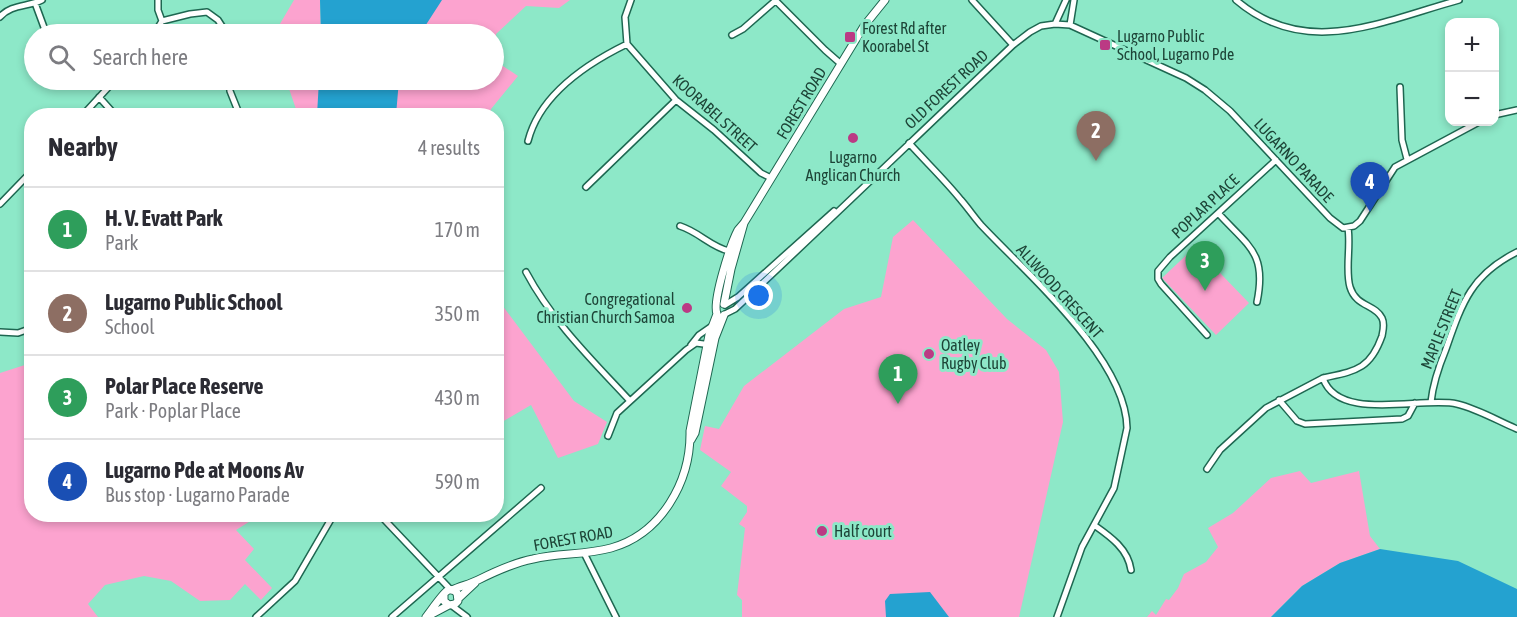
<!DOCTYPE html>
<html lang="en">
<head>
<meta charset="utf-8">
<style>
	:root { --surface:#fff; --page:#f7f7f7; --text:#2b2b33; --muted:#7c7c81; --line:#e1e1e2; --accent:#ea580c }
	body { margin:0; font-family:"Asap Condensed",sans-serif; background:var(--page); color:var(--text) }
	.controls { position:absolute; right:18px; top:18px; display:grid; overflow:hidden; border-radius:12px; box-shadow:0 3px 9px #0003 }
	.controls button { width:54px; height:54px; display:grid; place-items:center; padding:0; border:0; border-bottom:2px solid var(--line); background:var(--surface); color:var(--text); font:30px sans-serif }
	.you { position:absolute; left:759px; top:296px; width:21px; height:21px; margin:-15px; border:4px solid #fff; border-radius:50%; background:#1a73e8; box-shadow:0 0 0 9px #1a73e833 }
	.badge { display:grid; place-items:center; width:39px; height:39px; border-radius:50%; background:var(--accent); color:#fff; font-size:20px; font-weight:700 }
	.pin { position:absolute; translate:-50% -50px; filter:drop-shadow(0 2px 3px #0008) }
	.pin::after { content:''; position:absolute; top:32px; width:21px; height:18px; background:inherit; clip-path:polygon(0 0,100% 0,50% 100%) }
	.list { margin:0; padding:0; list-style:none }
	h2 { display:flex; justify-content:space-between; align-items:center; height:78px; margin:0; padding:0 24px; font-size:26px }
	h2 small { font-size:20px; font-weight:400; color:var(--muted) }
	.list li { display:grid; grid-template-columns:39px 1fr auto; gap:18px; align-items:center; box-sizing:border-box; height:84px; padding:0 24px; border-top:2px solid var(--line) }
	.list b { display:block; font-size:22px; white-space:nowrap }
	.list p { margin:0; font-size:20px; white-space:nowrap; color:var(--muted) }
	.list em { font-size:20px; font-style:normal; color:var(--muted) }
	.icon { flex:none; width:33px; height:33px; fill:none; stroke:currentColor; stroke-width:2; stroke-linecap:round; stroke-linejoin:round }
	.map { position:relative; flex:none; width:1517px; height:617px; overflow:hidden }
	.search { position:absolute; background:var(--surface); box-shadow:0 3px 9px #0003; left:24px; top:24px; width:480px; height:66px; display:flex; align-items:center; gap:15px; box-sizing:border-box; padding:0 21px; border-radius:33px; color:var(--muted); font-size:22px }
	.panel { position:absolute; background:var(--surface); box-shadow:0 3px 9px #0003; left:24px; top:108px; width:480px; height:414px; border-radius:24px }
	.map>svg:first-child { display:block }
	.green { fill:#fca3cf }
	.water { fill:#24a2d0 }
	.lines { fill:none; stroke-linecap:round; stroke-linejoin:round }
	.minor-casing { stroke:#1e6751; stroke-width:8 }
	.tertiary-casing { stroke:#1e6751; stroke-width:9 }
	.minor { stroke:#fff; stroke-width:5 }
	.tertiary { stroke:#fff; stroke-width:7 }
	.poi-dot { fill:#bb3a84; stroke:#8de8c8; stroke-width:2 }
	.labels { text-anchor:middle; dominant-baseline:central; stroke-width:6; stroke-linejoin:round; paint-order:stroke }
	.poi-label { font-size:16px; fill:#1d4437; stroke:#8de8c8; text-anchor:start }
	.street-label { font-size:16px; fill:#1d4437; stroke:#8de8c8 }
</style>
</head>
<body>
<div class="map">
<svg width="1517" height="617" viewBox="0 0 1517 617">
	<rect width="100%" height="100%" fill="#8de8c8"/>
	<path class="green" d="M294 0H320L321 34H274Z
		M401 0H570L559 8 526 6 496 34 497 62 518 76 491 109 490 115 369 116 378 80H494V34H395Z
		M286 80H319L331 115H298Z
		M913 220 1007 319 1046 350 1059 372 1063 422 1019 617H742V600L737 595 745 528 739 524 747 512V506L721 486 731 472 700 450 705 426 719 429 744 386 844 309 881 297 893 237Z
		M1195 247 1249 303 1216 335 1162 278Z
		M496 297 574 401 607 422 598 444 558 458 531 405 497 425Z
		M31 363 32 514 260 515 236 530 254 549 245 560 272 588 261 600 245 584 230 600 200 601 171 581 144 576 105 585 88 604 98 617H0V373Z
		M1300 471 1311 483 1359 471 1370 536 1380 549 1340 563 1302 586 1271 617H1147L1152 611 1156 615 1166 599 1169 600 1178 588 1184 574 1206 562 1218 547 1208 528 1233 513 1271 478Z"/>
	<path class="water" d="M320 0H442L420 34H321Z
		M319 80H399L396 115H317Z
		M1380 549 1458 561 1517 589V617H1271L1302 586 1340 563Z
		M930 592 949 617H886L885 601 890 594Z"/>
	<g class="lines">
		<defs>
			<path id="minor" d="M158 0V10L162 21
				M631 0 625 17 627 44 676 100 714 130 761 173 771 178
				M775 0 825 50 841 64
				M972 0 1013 45
				M1236 0C1306 60 1382 21 1459 0
				M35 3 45 30
				M0 17C11 4 28 7 42 0
				M162 21 190 14 207 12 218 20 227 34
				M1055 24 1066 0
				M1070 25 1074 0
				M154 34 162 21
				M732 35 743 29 775 1
				M229 80 230 91 240 116
				M1400 87 1402 140 1407 159
				M99 97 116 116
				M1494 115 1517 110
				M82 116 115 80
				M528 141C540 94 586 64 627 44
				M909 143C926 162 945 180 961 200 968 208 974 217 981 225 1027 274 1126 359 1127 428L1114 488 1082 547 1057 617
				M586 187 676 100
				M0 204 32 171
				M1218 213C1249 247 1267 253 1257 302
				M680 226C699 232 711 247 729 251
				M1348 228C1351 247 1345 270 1350 287 1356 307 1375 304 1382 318 1385 324 1383 330 1382 336 1370 370 1355 371 1323 378 1338 423 1423 396 1457 404 1478 409 1498 421 1517 429
				M526 272C552 321 592 360 630 401
				M725 305 738 297 834 211
				M725 314 735 309C828 222 920 133 1013 45L1030 32 1041 26 1055 24 1070 25 1186 78 1205 90 1230 111 1330 218 1343 228 1354 226 1360 221 1395 167 1479 122
				M0 332 18 333 32 328
				M1207 335 1161 284 1158 279V271L1170 257 1276 160
				M691 345 699 335 712 326
				M1279 400 1297 421 1305 424 1402 419 1408 416 1415 403
				M1431 402C1433 383 1439 366 1446 349 1462 303 1471 275 1517 252
				M608 436 617 413 686 350 696 343 711 345
				M1207 469 1220 450 1266 408 1323 378
				M379 514 451 590
				M1094 525C1111 537 1128 549 1131 570
				M584 553 616 617
				M451 605 467 617
				M256 617 295 581 334 514
				M392 617 541 488"/>
			<path id="tertiary" d="M724 304 731 269 744 223
				M717 314C712 301 731 243 738 230L744 223 864 26 885 0
				M691 440 695 433 715 338 724 315
				M452 590C461 586 470 584 478 580 496 571 513 563 533 559 559 553 585 555 611 548 661 534 691 482 690 431L709 335 717 314
				M459 598 475 583
				M430 615 449 605
				M426 617C430 612 443 593 447 591 452 588 453 590 457 593L458 601 455 604 449 605 444 601V595"/>
		</defs>
		<use href="#minor" class="minor-casing"/>
		<use href="#tertiary" class="tertiary-casing"/>
		<use href="#minor" class="minor"/>
		<use href="#tertiary" class="tertiary"/>
	</g>
	<g class="poi-dot">
		<rect x="844" y="31" width="12" height="12" rx="3"/>
		<rect x="1099" y="39" width="12" height="12" rx="3"/>
		<circle cx="853" cy="138" r="6"/>
		<circle cx="687" cy="308" r="6"/>
		<circle cx="929" cy="354" r="6"/>
		<circle cx="822" cy="531" r="6"/>
	</g>
	<g class="labels">
		<g class="poi-label">
			<text x="862" y="28">Forest Rd after<tspan x="862" dy="18">Koorabel St</tspan></text>
			<text x="1117" y="36">Lugarno Public<tspan x="1117" dy="18">School, Lugarno Pde</tspan></text>
			<text x="853" y="157" text-anchor="middle">Lugarno<tspan x="853" dy="18">Anglican Church</tspan></text>
			<text x="675" y="299" text-anchor="end">Congregational<tspan x="675" dy="18">Christian Church Samoa</tspan></text>
			<text x="941" y="345">Oatley<tspan x="941" dy="18">Rugby Club</tspan></text>
			<text x="834" y="531">Half court</text>
		</g>
		<g class="street-label">
			<text transform="translate(946 89) rotate(-43)">OLD FOREST ROAD</text>
			<text transform="translate(801 103) rotate(-59)">FOREST ROAD</text>
			<text transform="translate(715 113) rotate(42)">KOORABEL STREET</text>
			<text transform="translate(1294 160) rotate(47)">LUGARNO PARADE</text>
			<text transform="translate(1205 206) rotate(-43)">POPLAR PLACE</text>
			<text transform="translate(1060 291) rotate(48)">ALLWOOD CRESCENT</text>
			<text transform="translate(1441 329) rotate(-68)">MAPLE STREET</text>
			<text transform="translate(573 538) rotate(-10)">FOREST ROAD</text>
		</g>
	</g>
</svg>
<div class="controls">
<button>+</button>
<button>−</button>
</div>
<div class="you"></div>
<div class="pin badge" style="left:898px;top:404px;background:#2e9e5b">1</div>
<div class="pin badge" style="left:1096px;top:161px;background:#8d6e63">2</div>
<div class="pin badge" style="left:1205px;top:291px;background:#2e9e5b">3</div>
<div class="pin badge" style="left:1370px;top:212px;background:#1a4fb4">4</div>
<div class="search"><svg class="icon" aria-label="search" viewBox="0 0 24 24"><circle cx="10" cy="10" r="6"/><path d="M15 15l6 6"/></svg>Search here</div>
<section class="panel">
<h2>Nearby<small>4 results</small></h2>
<ul class="list">
<li><span class="badge" style="background:#2e9e5b">1</span><div><b>H. V. Evatt Park</b><p>Park</p></div><em>170 m</em></li>
<li><span class="badge" style="background:#8d6e63">2</span><div><b>Lugarno Public School</b><p>School</p></div><em>350 m</em></li>
<li><span class="badge" style="background:#2e9e5b">3</span><div><b>Polar Place Reserve</b><p>Park · Poplar Place</p></div><em>430 m</em></li>
<li><span class="badge" style="background:#1a4fb4">4</span><div><b>Lugarno Pde at Moons Av</b><p>Bus stop · Lugarno Parade</p></div><em>590 m</em></li>
</ul>
</section>
</div>
</body>
</html>
